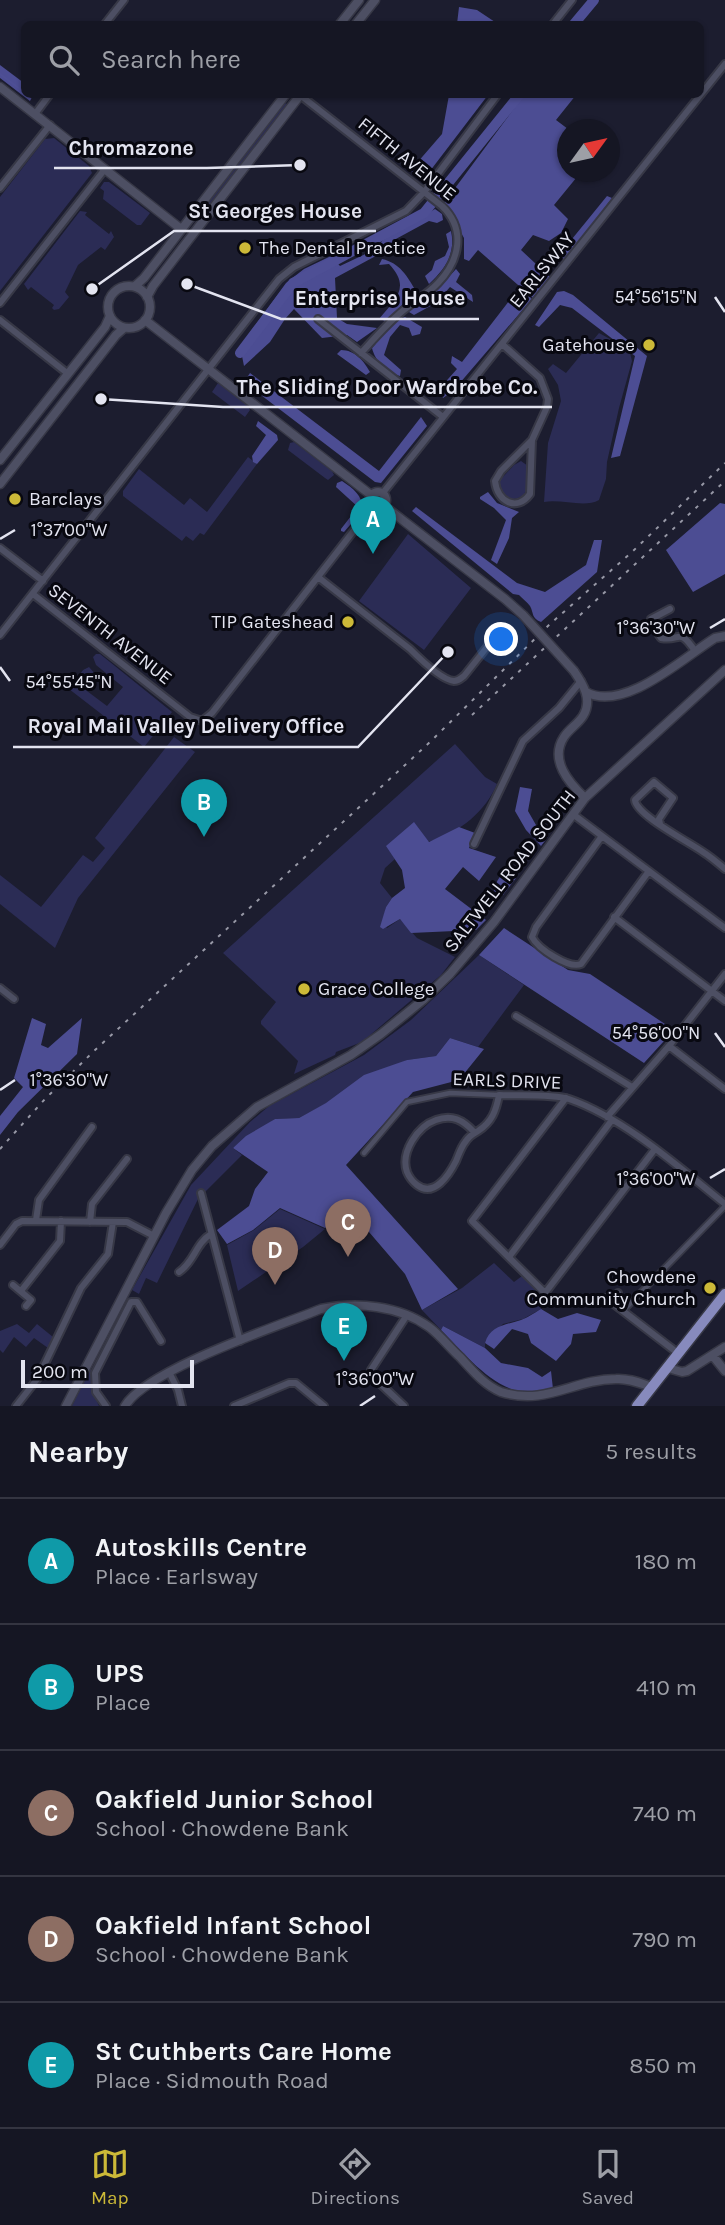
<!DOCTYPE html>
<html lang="en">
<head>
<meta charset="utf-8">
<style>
	:root { --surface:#151623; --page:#222330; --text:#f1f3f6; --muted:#9d9fa6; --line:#343541; --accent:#ccb938 }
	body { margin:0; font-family:Karla,sans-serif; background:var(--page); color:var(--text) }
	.compass { position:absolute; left:557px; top:119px; width:63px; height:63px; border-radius:50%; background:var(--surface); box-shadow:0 2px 5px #0004; rotate:57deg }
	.scale { position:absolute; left:21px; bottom:18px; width:173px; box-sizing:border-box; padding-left:7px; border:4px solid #e3e4f0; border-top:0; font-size:19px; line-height:24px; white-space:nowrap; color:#e3e4f0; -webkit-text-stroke:5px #080810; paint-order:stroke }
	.you { position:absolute; left:502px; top:640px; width:24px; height:24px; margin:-18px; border:5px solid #fff; border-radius:50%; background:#1a73e8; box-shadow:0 0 0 10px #1a73e833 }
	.badge { display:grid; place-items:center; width:46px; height:46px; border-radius:50%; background:var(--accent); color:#fff; font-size:23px; font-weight:700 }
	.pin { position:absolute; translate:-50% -58px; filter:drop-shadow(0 2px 4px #0008) }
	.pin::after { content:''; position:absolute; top:37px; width:24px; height:21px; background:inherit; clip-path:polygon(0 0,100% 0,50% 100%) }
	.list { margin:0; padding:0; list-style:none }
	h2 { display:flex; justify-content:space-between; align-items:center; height:91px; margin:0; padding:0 28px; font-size:30px }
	h2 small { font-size:23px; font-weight:400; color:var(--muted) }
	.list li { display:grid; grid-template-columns:46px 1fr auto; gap:21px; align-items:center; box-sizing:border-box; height:126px; padding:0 28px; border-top:2px solid var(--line) }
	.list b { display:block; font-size:26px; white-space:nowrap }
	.list p { margin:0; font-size:23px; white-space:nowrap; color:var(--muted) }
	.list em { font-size:23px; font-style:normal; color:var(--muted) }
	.icon { flex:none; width:38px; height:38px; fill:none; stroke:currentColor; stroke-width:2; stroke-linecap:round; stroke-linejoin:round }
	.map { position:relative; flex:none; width:725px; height:1406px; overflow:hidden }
	.search { position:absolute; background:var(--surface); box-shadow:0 2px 5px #0004; left:21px; right:21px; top:21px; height:77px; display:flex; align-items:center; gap:18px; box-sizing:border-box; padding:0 24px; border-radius:10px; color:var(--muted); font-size:26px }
	.sheet { height:721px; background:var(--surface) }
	nav { display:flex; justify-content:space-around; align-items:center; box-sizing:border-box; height:98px; border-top:2px solid var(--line); background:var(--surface); font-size:19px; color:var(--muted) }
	nav a { display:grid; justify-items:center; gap:4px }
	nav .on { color:var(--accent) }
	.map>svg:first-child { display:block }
	.green { fill:#2b2c55 }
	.forest { fill:#4c4d93 }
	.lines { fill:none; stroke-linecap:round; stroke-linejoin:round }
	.stream { stroke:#4e4f95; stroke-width:2 }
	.river { stroke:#4e4f95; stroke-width:10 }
	.pedestrian-casing { stroke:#373846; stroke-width:8 }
	.minor-casing { stroke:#373846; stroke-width:10 }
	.tertiary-casing { stroke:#373846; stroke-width:11 }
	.primary-casing { stroke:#373846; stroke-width:13 }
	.pedestrian { stroke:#4d4f63; stroke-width:4.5 }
	.minor { stroke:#4d4f63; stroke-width:6 }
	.tertiary { stroke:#4d4f63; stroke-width:8 }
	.primary { stroke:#878abd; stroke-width:10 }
	.rail { stroke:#9798a6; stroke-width:2; stroke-dasharray:3.5 7; stroke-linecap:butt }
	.tertiary-bridge-casing { stroke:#373846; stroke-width:11; stroke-linecap:butt }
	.tertiary-bridge { stroke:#4d4f63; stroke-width:8 }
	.ticks { fill:none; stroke:#e3e4f0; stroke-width:2.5 }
	.poi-dot { fill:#ccb938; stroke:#080810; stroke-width:2.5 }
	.labels { text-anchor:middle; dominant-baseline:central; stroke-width:6; stroke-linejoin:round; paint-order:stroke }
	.street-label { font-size:19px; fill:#e3e4f0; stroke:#080810 }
	.poi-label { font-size:19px; fill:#e3e4f0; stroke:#080810; text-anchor:start }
	.ticks-label { font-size:18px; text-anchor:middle; fill:#e3e4f0; stroke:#080810; stroke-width:6; stroke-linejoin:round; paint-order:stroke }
	.leader { fill:none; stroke:#e3e4f0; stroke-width:2.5 }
	.callout-dot { fill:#e3e4f0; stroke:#080810; stroke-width:2.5 }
	.callout-label { font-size:21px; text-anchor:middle; font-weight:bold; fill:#e3e4f0; stroke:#080810; stroke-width:6; stroke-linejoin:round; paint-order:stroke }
</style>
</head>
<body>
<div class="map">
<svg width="725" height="1406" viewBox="0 0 725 1406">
	<rect width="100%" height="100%" fill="#1c1d2f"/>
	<path class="green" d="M283 103 288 104 208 210 203 206Z
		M54 138 89 166 92 173 0 291V197L45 139Z
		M104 182H109L150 213 141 225H137L103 199 104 191 100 188Z
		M80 211 87 212 85 215 109 234 111 231 114 237 105 250 101 247 78 265 65 292 69 297 59 309 54 310 52 308 54 305 31 287 28 290 24 284Z
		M599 333 621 345 630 353 632 361 619 408 607 462 606 479 599 500C585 508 562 499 544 502L548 443 561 401 558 385 548 369 553 364 566 373Z
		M218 383 248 406 250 410 245 417 212 392Z
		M294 442 332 471 334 475 328 480 325 478 288 450 290 443Z
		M248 457 257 464 204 535 200 533 193 541 186 536 182 541 123 496V491L139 469 184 505 190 498 207 512Z
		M521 461 528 466C531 482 528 504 506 498L500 490V480L514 465Z
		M408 534 471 588 424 650 359 601Z
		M96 654H100L172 712 144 747 69 689 83 670 89 667 97 676 87 691 107 706 123 687 96 665 93 657Z
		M174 737 195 752 78 898 55 948 0 904V875L41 907 83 855 93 862 105 848 95 838Z
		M455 744 485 777 497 784C486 811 459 833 431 841 417 845 401 845 387 846L395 859 385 868 380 883 392 898 386 907 383 922 387 928 400 919 417 938 455 957 441 975 362 1042 336 1052 335 1055 294 1074 298 1061 261 1024V1021L276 1002 223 953Z
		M479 955 524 985 478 1047 450 1038 436 1056 407 1060 299 1118 275 1119 233 1148 242 1155 198 1199 157 1283 146 1278 139 1294 132 1290 191 1185 250 1122 269 1106 364 1055 411 1020Z
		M280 1209 325 1229 303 1247 238 1291 227 1245 254 1230Z
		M494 1263 514 1282 522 1276 540 1295 541 1309 523 1319 503 1324 485 1343V1348L443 1326 441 1330 422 1310 462 1288Z
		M17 1324 29 1333 37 1324 53 1337 48 1348 34 1338 26 1347 14 1337 3 1353 0 1350V1331Z
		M90 1369 92 1370V1390L99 1406H72Z"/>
	<path class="forest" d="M459 7 477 10 498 24H457Z
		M0 65 24 83V94L33 95 30 101 0 78Z
		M449 95H488L430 171 418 176 410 171 442 134Z
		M524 95H576L556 120 568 129V172H581L554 205 568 219 561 233 549 241 533 235 521 250 551 278 533 298 478 250 469 261 464 259V238L444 203Z
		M607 196 612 198 565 260 559 255Z
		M435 209 442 214 443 220 437 223 429 221 394 240 385 251 335 278 337 318 347 324 377 328 357 342 347 335 322 338 294 309 285 319 270 342 244 366 242 356 251 331 286 283 304 269 331 256 340 266 374 250 383 240Z
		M451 231C456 254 445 269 429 284L425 276 432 270 435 261 445 256 449 247 446 234Z
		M382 259C400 263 407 276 416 291L386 321 379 319C396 299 411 287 389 264L379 265Z
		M456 269 460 274 456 282 472 295 473 302 450 287 436 303 414 315 409 312 413 305 437 290Z
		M519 288 532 299 453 391 443 398 440 388 457 369 451 363 452 356 462 362Z
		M564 291 573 295 647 356 620 456 611 458 635 356 572 308 560 305 539 327 535 325 557 292Z
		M405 317 422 327 420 334 412 336 409 328 400 325 390 337 384 355 401 370 400 376C387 373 375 361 372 348 382 337 390 322 405 317Z
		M341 350C355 350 364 361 370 372L366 375 337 354Z
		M250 373 379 471 421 417 427 426 381 483 375 482 244 382Z
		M258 421 277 435 278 440 257 464 253 462 252 456 266 435 256 426Z
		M342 481C354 489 362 495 363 510L344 532 341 531V529L358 507 336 487 337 483Z
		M488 492 497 503 519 512 512 518 509 538 497 564 491 560 506 520 494 508 480 499V497Z
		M720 503 725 504V574L693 592 666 550Z
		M416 507 517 583 545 592 586 565 594 540H602L597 572 541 622C531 618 534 613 530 606 527 602 522 598 519 595L513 594 412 511Z
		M520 787 532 789 528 811 536 825 548 837 541 846 526 830 515 811Z
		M414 822 429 842 459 827 475 833 469 848 496 857 479 881 463 867 445 889 486 920 476 930 411 933 400 919 383 929 380 927 386 907 392 898 405 888 402 870 386 846Z
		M512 866 516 878 503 895 494 891C496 879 502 873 512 866Z
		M504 928 568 970 590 974 674 1030 644 1063 479 955Z
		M32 1018 46 1024 41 1045 48 1048 82 1018 77 1054 18 1112 0 1135V1116L23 1087 14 1078Z
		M450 1038 484 1049 459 1080 413 1092 346 1165 458 1289 422 1310 405 1274 351 1211 325 1228 280 1208 253 1230 227 1244 217 1230 249 1206 255 1189 268 1172 233 1148 246 1136 275 1119 299 1118 326 1103 364 1075 407 1060 436 1056Z
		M541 1309 558 1319 577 1313 601 1320 596 1332 573 1334 571 1344 556 1361 531 1343 528 1334 512 1329 494 1349 485 1343C490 1326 505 1325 521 1320 527 1318 534 1313 541 1309Z
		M443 1326 485 1348 501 1363 528 1368 542 1377 551 1371 553 1389C544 1390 534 1392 525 1392 493 1390 462 1351 441 1330Z"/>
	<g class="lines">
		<path class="stream" d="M0 74 24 92
			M27 94 31 97"/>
		<path class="river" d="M574 24 594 0
			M240 353 293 283 424 213 520 94"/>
		<defs>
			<path id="pedestrian" d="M364 1153 407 1102 450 1093 499 1095
				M623 1311 725 1206"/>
			<path id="minor" d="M105 24 124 0
				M553 24 572 0
				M300 95 442 206C466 229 460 260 438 283 427 295 411 303 399 314 385 326 373 340 361 353
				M35 114 50 94
				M0 188 50 125
				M0 303 105 169
				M318 319 443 417
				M0 320 67 373
				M502 344 540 378 548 399 547 407 532 440 501 471 495 481C497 502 517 512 530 494L532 440
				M382 494 725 64
				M0 548 43 581
				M318 577 410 649C419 658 441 680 454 681 459 681 461 678 464 676L499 632 500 628
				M33 594 190 717 202 721 212 713 373 506
				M670 609 651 619 652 625 661 638C681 642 678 626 695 651
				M0 635 279 279 294 267 406 211 425 191 498 94
				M574 815 725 928
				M660 824 659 819 673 798 654 782 635 800C636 815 689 842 703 852 711 857 718 863 725 869
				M602 836 536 927 532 937C538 949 569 969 581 964L649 871
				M474 844 523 741 559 708 581 681
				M614 917 725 1001
				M0 988 14 999
				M516 1016 632 1087
				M669 1046 725 1089
				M566 1098 472 1221 545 1293 655 1149
				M607 1117 669 1046 725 974
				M474 1132C463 1120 452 1114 436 1120 418 1126 400 1152 407 1172 409 1177 413 1182 417 1185 434 1198 449 1175 456 1161 459 1154 461 1147 466 1141 469 1136 473 1134 478 1131 492 1122 496 1111 499 1095 518 1096 553 1094 569 1099 624 1118 680 1168 725 1204
				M201 1193 240 1341
				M36 1220 39 1200 92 1127
				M90 1222 92 1204 127 1159
				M0 1245 16 1224 22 1221 127 1222 154 1236
				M509 1257 612 1120
				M179 1272C195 1261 195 1244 211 1234
				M13 1285 31 1300 26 1306
				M21 1291 60 1241 61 1221
				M606 1298 679 1354
				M611 1301 618 1293
				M169 1372 178 1390 182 1406
				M16 1406 38 1378 81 1288 108 1254 113 1222
				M106 1406 96 1392 95 1373 131 1302H137L161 1341
				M234 1406 289 1383H296L324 1406
				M404 1406 371 1375V1370L407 1315"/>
			<path id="tertiary" d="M340 24 359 0
				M356 24 375 0
				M0 87 181 229
				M108 307a21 21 0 1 1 42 0a21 21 0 1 1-42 0Z
				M135 286 144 278 286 94
				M147 297 153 286 301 94
				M145 320 371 495
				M0 460 105 327 110 316
				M0 484 116 335 124 328
				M370 500a8 8 0 1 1 16 0a8 8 0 1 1-16 0Z
				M383 505 505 599 523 615
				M574 671C583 684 593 700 583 716 578 724 569 729 564 737 549 760 569 783 585 798
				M586 692C624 713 684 657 715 638L725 636
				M713 1356 725 1371
				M668 1368 682 1372 687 1371 725 1347
				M66 1406 166 1213 192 1170 212 1146 257 1107 351 1055 381 1034 423 1000 450 974 494 922 585 798 725 670
				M125 1406C146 1370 278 1326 321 1309 357 1302 398 1305 429 1327 440 1335 450 1348 460 1357 472 1370 484 1385 501 1392 547 1406 573 1379 616 1379 628 1378 640 1383 652 1387"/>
			<path id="primary" d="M637 1406 725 1294"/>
		</defs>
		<use href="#pedestrian" class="pedestrian-casing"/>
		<use href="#minor" class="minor-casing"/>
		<use href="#tertiary" class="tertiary-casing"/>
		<use href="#primary" class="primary-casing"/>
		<use href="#pedestrian" class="pedestrian"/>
		<use href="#minor" class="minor"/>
		<use href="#tertiary" class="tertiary"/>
		<use href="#primary" class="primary"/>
		<path class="rail" d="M472 715 725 481
			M0 1149 45 1099 94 1051 430 742 550 624 632 552 725 463"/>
		<defs>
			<path id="tertiary-bridge" d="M523 615 574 671"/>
		</defs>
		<use href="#tertiary-bridge" class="tertiary-bridge-casing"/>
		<use href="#tertiary-bridge" class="tertiary-bridge"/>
	</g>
	<path class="ticks" d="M715 297 725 312M0 539 15 530M710 628 725 619M0 667 10 681M715 1033 725 1047M0 1090 15 1080M710 1178 725 1169M360 1406 375 1396"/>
	<g class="poi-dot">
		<circle cx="245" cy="248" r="7"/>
		<circle cx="649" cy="345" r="7"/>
		<circle cx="15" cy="499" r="7"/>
		<circle cx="348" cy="622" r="7"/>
		<circle cx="304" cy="989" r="7"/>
		<circle cx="710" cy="1288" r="7"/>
	</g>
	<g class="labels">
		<g class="street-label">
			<text transform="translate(407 159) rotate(39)">FIFTH AVENUE</text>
			<text transform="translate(542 270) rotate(-51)">EARLSWAY</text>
			<text transform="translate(110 634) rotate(38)">SEVENTH AVENUE</text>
			<text transform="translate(510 871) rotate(-52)">SALTWELL ROAD SOUTH</text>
			<text transform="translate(507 1081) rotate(2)">EARLS DRIVE</text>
		</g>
		<g class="poi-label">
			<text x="259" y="248">The Dental Practice</text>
			<text x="635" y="345" text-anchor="end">Gatehouse</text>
			<text x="29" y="499">Barclays</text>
			<text x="334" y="622" text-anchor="end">TIP Gateshead</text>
			<text x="318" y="989">Grace College</text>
			<text x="696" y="1277" text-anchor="end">Chowdene<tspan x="696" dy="22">Community Church</tspan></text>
		</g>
	</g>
	<g class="ticks-label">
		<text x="656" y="303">54°56'15"N</text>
		<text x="69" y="536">1°37'00"W</text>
		<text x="656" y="634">1°36'30"W</text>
		<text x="69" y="688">54°55'45"N</text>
		<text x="656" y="1039">54°56'00"N</text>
		<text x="69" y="1086">1°36'30"W</text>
		<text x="656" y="1185">1°36'00"W</text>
		<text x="375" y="1385">1°36'00"W</text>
	</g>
	<path class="leader" d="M300 165L207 168H54M92 289L174 231H376M187 284L281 319H479M101 399L223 407H552M448 652L358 747H13"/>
	<g class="callout-dot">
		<circle cx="300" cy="165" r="7"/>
		<circle cx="92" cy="289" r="7"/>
		<circle cx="187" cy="284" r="7"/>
		<circle cx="101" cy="399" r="7"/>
		<circle cx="448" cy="652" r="7"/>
	</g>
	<g class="callout-label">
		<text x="131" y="155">Chromazone</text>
		<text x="275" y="218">St Georges House</text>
		<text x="380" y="305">Enterprise House</text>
		<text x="387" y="394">The Sliding Door Wardrobe Co.</text>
		<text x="186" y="733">Royal Mail Valley Delivery Office</text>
	</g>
</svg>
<svg class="compass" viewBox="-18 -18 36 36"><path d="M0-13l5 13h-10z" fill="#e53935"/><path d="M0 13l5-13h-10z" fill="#9d9fa6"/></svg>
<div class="scale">200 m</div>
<div class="you"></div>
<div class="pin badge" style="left:373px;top:554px;background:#0f9aa8">A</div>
<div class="pin badge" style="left:204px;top:837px;background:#0f9aa8">B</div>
<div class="pin badge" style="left:348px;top:1257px;background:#8d6e63">C</div>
<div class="pin badge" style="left:275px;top:1285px;background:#8d6e63">D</div>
<div class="pin badge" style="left:344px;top:1361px;background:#0f9aa8">E</div>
<div class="search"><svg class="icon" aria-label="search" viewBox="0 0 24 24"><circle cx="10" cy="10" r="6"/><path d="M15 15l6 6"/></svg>Search here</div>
</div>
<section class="sheet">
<h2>Nearby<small>5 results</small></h2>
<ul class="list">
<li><span class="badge" style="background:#0f9aa8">A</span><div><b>Autoskills Centre</b><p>Place · Earlsway</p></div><em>180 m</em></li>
<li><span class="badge" style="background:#0f9aa8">B</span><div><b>UPS</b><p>Place</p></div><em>410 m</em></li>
<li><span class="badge" style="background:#8d6e63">C</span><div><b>Oakfield Junior School</b><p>School · Chowdene Bank</p></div><em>740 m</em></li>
<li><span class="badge" style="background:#8d6e63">D</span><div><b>Oakfield Infant School</b><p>School · Chowdene Bank</p></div><em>790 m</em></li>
<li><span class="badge" style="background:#0f9aa8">E</span><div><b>St Cuthberts Care Home</b><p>Place · Sidmouth Road</p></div><em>850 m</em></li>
</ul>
</section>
<nav>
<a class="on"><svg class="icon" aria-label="map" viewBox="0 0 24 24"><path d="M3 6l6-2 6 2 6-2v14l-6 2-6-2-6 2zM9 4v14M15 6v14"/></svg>Map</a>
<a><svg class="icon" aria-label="directions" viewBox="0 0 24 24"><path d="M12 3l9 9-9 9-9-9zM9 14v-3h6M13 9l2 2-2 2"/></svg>Directions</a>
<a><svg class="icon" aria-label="saved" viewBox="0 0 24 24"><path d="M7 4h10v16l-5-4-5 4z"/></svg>Saved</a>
</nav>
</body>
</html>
